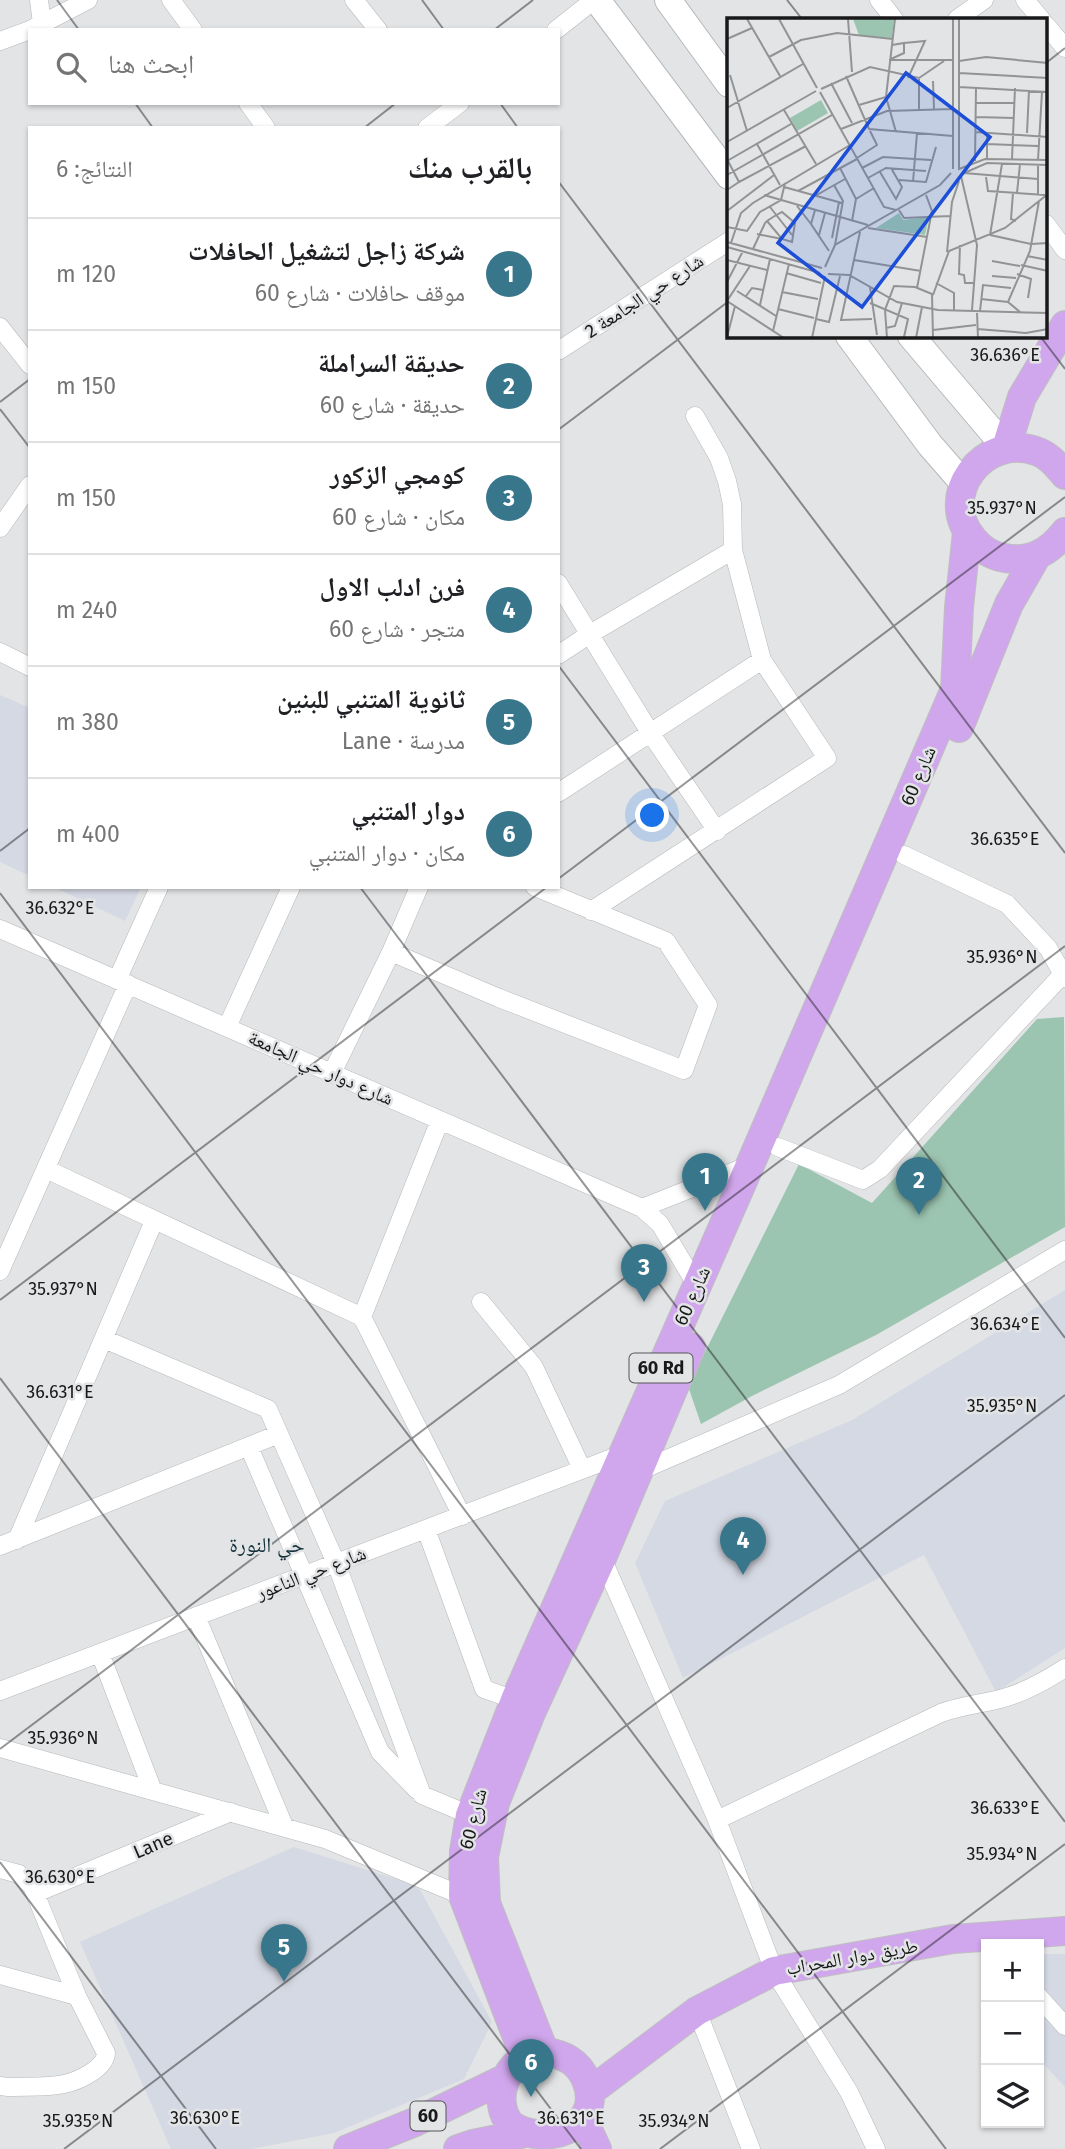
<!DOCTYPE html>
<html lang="ar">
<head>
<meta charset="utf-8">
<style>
	:root { --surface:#fff; --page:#f6f6f6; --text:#202124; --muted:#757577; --line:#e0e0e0; --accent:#38768c }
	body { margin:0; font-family:"Fira Sans","Noto Naskh Arabic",sans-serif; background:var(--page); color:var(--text); direction:rtl }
	.controls { position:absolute; right:21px; bottom:21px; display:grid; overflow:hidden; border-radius:0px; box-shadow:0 2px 5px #0004 }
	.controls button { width:63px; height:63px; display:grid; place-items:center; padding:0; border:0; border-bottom:2px solid var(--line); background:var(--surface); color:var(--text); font:35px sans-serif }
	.you { position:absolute; left:653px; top:816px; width:24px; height:24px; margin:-18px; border:5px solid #fff; border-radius:50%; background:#1a73e8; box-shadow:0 0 0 10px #1a73e833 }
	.badge { display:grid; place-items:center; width:46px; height:46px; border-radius:50%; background:var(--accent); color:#fff; font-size:23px; font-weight:700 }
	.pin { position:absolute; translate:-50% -58px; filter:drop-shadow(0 2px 4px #0008) }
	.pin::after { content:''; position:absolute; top:37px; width:24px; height:21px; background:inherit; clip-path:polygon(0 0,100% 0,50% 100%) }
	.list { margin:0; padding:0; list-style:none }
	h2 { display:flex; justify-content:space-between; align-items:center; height:91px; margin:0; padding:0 28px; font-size:30px }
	h2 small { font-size:23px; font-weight:400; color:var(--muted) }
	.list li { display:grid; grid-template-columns:46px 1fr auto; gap:21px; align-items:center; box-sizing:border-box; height:112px; padding:0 28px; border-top:2px solid var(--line) }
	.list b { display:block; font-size:26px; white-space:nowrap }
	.list p { margin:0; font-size:23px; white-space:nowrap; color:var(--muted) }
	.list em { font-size:23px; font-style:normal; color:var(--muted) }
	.icon { flex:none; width:38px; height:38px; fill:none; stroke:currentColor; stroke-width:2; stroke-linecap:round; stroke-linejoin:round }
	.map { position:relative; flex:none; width:1065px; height:2149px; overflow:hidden; direction:ltr }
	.search { position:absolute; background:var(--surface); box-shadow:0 2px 5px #0004; left:28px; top:28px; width:532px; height:77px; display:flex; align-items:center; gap:18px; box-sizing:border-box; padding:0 24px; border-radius:0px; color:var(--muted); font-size:26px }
	.panel { position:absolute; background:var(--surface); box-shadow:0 2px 5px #0004; left:28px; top:126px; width:532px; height:763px; border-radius:0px; direction:rtl }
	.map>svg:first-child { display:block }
	.built { fill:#d5d9e3 }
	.green { fill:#9cc5b1 }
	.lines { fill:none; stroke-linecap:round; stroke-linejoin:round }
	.minor-casing { stroke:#b6b8ba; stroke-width:19 }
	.secondary-casing { stroke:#b6b8ba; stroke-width:28 }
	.primary-casing { stroke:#bfbfbf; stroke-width:30 }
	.minor { stroke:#fff; stroke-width:18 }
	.secondary { stroke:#fff; stroke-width:26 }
	.primary { stroke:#d0a7ec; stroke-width:28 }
	.ticks { fill:none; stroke:#19191a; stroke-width:2; stroke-opacity:0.45 }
	.labels { text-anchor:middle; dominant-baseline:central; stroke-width:5; stroke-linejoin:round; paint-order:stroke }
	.shield { fill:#e2e4e6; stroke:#555657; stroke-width:2 }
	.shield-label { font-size:18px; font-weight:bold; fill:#19191a }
	.street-label { font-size:19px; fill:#19191a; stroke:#e2e4e6 }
	.neighbourhood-label { font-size:21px; fill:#112f39; stroke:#e2e4e6 }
	.inset-road { fill:none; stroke:#929394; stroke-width:2 }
	.view { fill:#1d4ed8; fill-opacity:0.15; stroke:#1d4ed8; stroke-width:3.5 }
	.inset-edge { fill:none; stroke:#19191a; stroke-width:3.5 }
	.ticks-label { font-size:18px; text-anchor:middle; fill:#19191a; stroke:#e2e4e6; stroke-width:5; stroke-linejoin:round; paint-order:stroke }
</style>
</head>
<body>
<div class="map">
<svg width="1065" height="2149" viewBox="0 0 1065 2149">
	<rect width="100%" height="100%" fill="#e2e4e6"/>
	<path class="built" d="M0 695 30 708V876L0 862Z
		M54 887H141L125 921Z
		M1065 1290V1648L996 1692 924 1555 683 1678 635 1563 665 1501 852 1420Z
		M294 1847 418 1886 492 2022 464 2079 334 2133 252 2149H171L80 1942Z
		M1039 1954H1065V2087L1039 2059Z"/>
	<path class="green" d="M1064 1017 1065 1227 876 1335 752 1396 701 1424 688 1386 799 1164 872 1203 1037 1019Z"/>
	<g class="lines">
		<defs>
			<path id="minor" d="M39 0 42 24
				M171 0 193 30
				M354 0 378 30
				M879 0 894 19
				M1025 0 1041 19
				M957 19 984 0
				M1046 25 1065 48
				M30 30 88 0
				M556 30 594 0
				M0 41 30 30
				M248 103 266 128
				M427 128 460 103
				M1046 224 1065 250
				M0 327 30 365
				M558 351 729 241
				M0 528 30 485
				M558 583 651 734 717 831
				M0 652 30 667
				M558 655 590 634 733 550
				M558 793 762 660
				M904 855 1007 904 1048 948 1065 978
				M591 911 827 758 762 660 733 550 732 504 727 481 719 458 695 416
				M0 929 642 1208 750 1165
				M391 952 499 998 684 1070 708 1005 666 941 535 887
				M117 980 159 887
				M227 1027 291 887
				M332 1073 391 952 419 887
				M778 1147 863 1180 880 1169 1065 972
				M46 1169 362 1317 462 1516
				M642 1208 660 1224 697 1286
				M0 1271 128 984
				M481 1302 534 1367 582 1469
				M362 1317 440 1120
				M104 1339 268 1409 336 1563 422 1795 470 1815
				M249 1447 380 1752 417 1790
				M637 1472 839 1385 1065 1250
				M426 1529 484 1689 515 1700
				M17 1540 154 1221
				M0 1546 279 1434
				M602 1558 717 1820 774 1971 849 2092 876 2149
				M196 1616 284 1826
				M100 1653 153 1791 325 1839 463 1896
				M0 1691 623 1454
				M0 1748 153 1791
				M717 1820 941 1713C960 1706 980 1704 1000 1699 1024 1693 1045 1681 1065 1668
				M0 1869 19 1874 32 1886 77 1996 106 2053C105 2069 78 2081 64 2084 46 2088 26 2086 8 2087L0 2086
				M36 1893 231 1812
				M0 1975 77 1996
				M1039 1997 1065 2026
				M697 2011 751 2149"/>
			<path id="secondary" d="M597 0 729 176
				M668 0 729 84
				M849 336 930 445 964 484
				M911 336 1006 448"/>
			<path id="primary" d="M1006 448 1022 397 1065 325
				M1065 475C1057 466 1049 455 1036 451 983 433 936 496 973 539 981 549 992 556 1005 558 1031 563 1049 552 1065 532
				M959 728 1009 604 1036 557
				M544 2051 486 1903 484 1857 495 1803 531 1713 602 1558 691 1347
				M544 2051C564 2055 578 2061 586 2080 606 2128 543 2149 510 2124 494 2103 502 2071 524 2058 530 2055 538 2053 544 2051Z
				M525 2058 463 1896 464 1851 470 1815 515 1700 750 1165 955 689 959 607 967 532
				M591 2091 697 2011 774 1971 953 1939 1065 1931
				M584 2121 597 2149
				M348 2149 415 2122 506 2078
				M458 2149 473 2144 521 2134"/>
		</defs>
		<use href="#minor" class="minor-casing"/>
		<use href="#secondary" class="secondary-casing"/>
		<use href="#primary" class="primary-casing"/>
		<use href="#minor" class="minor"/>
		<use href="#secondary" class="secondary"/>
		<use href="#primary" class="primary"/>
	</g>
	<path class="ticks" d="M57 0 79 30M422 0 444 30M787 0 802 19M494 30 533 0M1046 63 1065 48M135 103 153 128M500 103 518 128M364 128 396 103M558 181 1065 853M1040 336 1065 369M0 402 30 379M0 409 30 448M558 430 729 301M558 665 1065 1338M0 851 30 828M558 879 1065 497M360 887 1065 1822M0 893 946 2149M0 1300 547 887M0 1378 581 2149M0 1749 1065 946M0 1862 216 2149M64 2149 1065 1395M660 2149 1065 1844"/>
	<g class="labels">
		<g class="shield">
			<rect x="629.5" y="1353.5" width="63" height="29" rx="5"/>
			<rect x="410.5" y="2101.5" width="35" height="29" rx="5"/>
		</g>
		<g class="shield-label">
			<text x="661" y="1368">60 Rd</text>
			<text x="428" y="2116">60</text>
		</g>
		<g class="street-label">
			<text transform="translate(644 296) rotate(-33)">شارع حي الجامعة 2</text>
			<text transform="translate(918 776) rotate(-67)">شارع 60</text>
			<text transform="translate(321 1068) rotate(24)">شارع دوار حي الجامعة</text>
			<text transform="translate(692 1296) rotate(-66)">شارع 60</text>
			<text transform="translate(311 1573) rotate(-21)">شارع حي الناعور</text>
			<text transform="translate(473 1819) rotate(-76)">شارع 60</text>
			<text transform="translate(153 1845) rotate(-23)">Lane</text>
			<text transform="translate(852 1957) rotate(-10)">طريق دوار المحراب</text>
		</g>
		<g class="neighbourhood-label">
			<text x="267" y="1545">حي النورة</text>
		</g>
	</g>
	<g transform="translate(727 18)">
		<rect width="320" height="320" fill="#e2e4e6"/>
		<path d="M126 1H167L165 20 132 17ZM94 82 101 95 70 113 63 100ZM172 195 176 202 202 199 198 217 149 210Z" fill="#9cc5b1"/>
		<path class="inset-road" d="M20 1 53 58M52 1 90 70M121 1 125 54M168 1 159 79 169 114M226 1V151M232 1V151L258 141 321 142M0 21 25 10M177 25 198 23 181 60M42 39 74 22 110 15 166 21M164 41 177 35V25L165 27M162 42H226M232 43 259 39 321 45M232 55 321 60M3 57 20 113M119 58 142 111 226 118M206 63 207 91M104 65 125 105M232 69 321 74M94 71 143 49 192 60 217 43M93 74 157 189 169 192M249 85H288M132 87 159 79M0 90 76 46M192 91V61M57 92 89 146M248 99 287 100M114 111 160 93 226 91M248 114 321 119M300 115 302 72M0 124 89 73M30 126 53 167M260 126 311 128M130 140 150 127 143 113M260 141V114M285 141 288 70M311 142 315 74M0 143 64 106M248 143 249 69M275 146 263 217 304 226 321 225M311 146V176M113 150 129 181 125 203M135 150 156 139 204 142M153 154 169 181 175 169 164 150M237 155 311 161M235 156 260 145 321 147M0 157 105 97M234 158 250 227 245 292M259 159 261 173 318 177M141 160 159 150 199 153M172 162 199 164 209 129M12 164 79 128M186 164 190 115M107 167 116 183 108 227M57 169 115 185M0 172 12 164 1 143M71 173 130 141M286 175 284 201 289 203M290 175 293 146M37 177 141 207M88 178 118 161M129 181 147 170M70 188 84 206M43 189 65 217M88 192 84 206 102 233M172 192 177 200 223 198M0 193 47 157M0 209 20 213 33 194 54 182 58 165M141 210 200 219M133 214 114 302 145 301M30 216 55 221M92 217 98 195M105 220 112 184M0 224 95 250M4 225 14 195 26 185 123 127M233 227 232 256 237 257 238 265H246M0 229 93 255M26 231 38 205 40 203 46 199 55 194 68 205 65 224 55 221 40 203M220 234 225 184 232 163M300 238 321 242M0 242 40 252M127 242 194 253M265 243 293 248M294 247 321 253M23 248 0 283 57 320M98 249 108 227 213 167 224 155M59 255 94 265M101 256 122 257 170 284 211 292 321 295M290 256 304 261 301 280M265 258 289 260M0 264 16 233M209 265 227 275V293M143 269 150 317M190 270 205 193 199 177M10 273 49 298M55 274 91 281M206 277 222 233 278 210 321 176M19 278 25 270 36 272M254 281 281 284 293 294M281 284 303 233 312 183M143 285 181 301 177 319M33 287 43 241M51 291 87 300M253 293 256 267 284 270M250 295 251 320M89 301 102 304 113 258M159 310 168 308 175 285M250 311 299 315 321 311M206 312 249 307M46 313 62 246M0 319 8 288M85 320 98 258M160 320 158 292 167 268 188 269 205 276 206 320H168M189 320 195 289"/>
		<path class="view" d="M179 55 263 119 135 289 51 225Z"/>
		<rect width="320" height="320" class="inset-edge"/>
	</g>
	<g class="ticks-label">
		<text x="1005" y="361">36.636°E</text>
		<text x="1002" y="514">35.937°N</text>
		<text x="1005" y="845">36.635°E</text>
		<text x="60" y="914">36.632°E</text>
		<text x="1002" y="963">35.936°N</text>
		<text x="63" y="1295">35.937°N</text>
		<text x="1005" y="1330">36.634°E</text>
		<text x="60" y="1398">36.631°E</text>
		<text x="1002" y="1412">35.935°N</text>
		<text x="63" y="1744">35.936°N</text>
		<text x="1005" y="1814">36.633°E</text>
		<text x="1002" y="1860">35.934°N</text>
		<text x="60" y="1883">36.630°E</text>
		<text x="205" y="2124">36.630°E</text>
		<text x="571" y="2124">36.631°E</text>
		<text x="78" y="2127">35.935°N</text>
		<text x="674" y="2127">35.934°N</text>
	</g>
</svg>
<div class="controls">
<button>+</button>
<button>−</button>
<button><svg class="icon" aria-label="layers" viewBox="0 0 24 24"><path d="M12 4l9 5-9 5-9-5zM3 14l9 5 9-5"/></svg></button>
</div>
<div class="you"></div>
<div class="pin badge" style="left:705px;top:1211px">1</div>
<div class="pin badge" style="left:919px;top:1215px">2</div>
<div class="pin badge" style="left:644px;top:1302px">3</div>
<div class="pin badge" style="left:743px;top:1575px">4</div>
<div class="pin badge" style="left:284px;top:1982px">5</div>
<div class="pin badge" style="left:531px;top:2097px">6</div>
<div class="search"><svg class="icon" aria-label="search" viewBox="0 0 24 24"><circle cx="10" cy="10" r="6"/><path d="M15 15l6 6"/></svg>ابحث هنا</div>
<section class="panel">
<h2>بالقرب منك<small>النتائج: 6</small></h2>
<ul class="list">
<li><span class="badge">1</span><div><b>شركة زاجل لتشغيل الحافلات</b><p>موقف حافلات · شارع 60</p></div><em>120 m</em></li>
<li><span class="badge">2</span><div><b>حديقة السراملة</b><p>حديقة · شارع 60</p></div><em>150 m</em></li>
<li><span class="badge">3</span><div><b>كومجي الزكور</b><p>مكان · شارع 60</p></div><em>150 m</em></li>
<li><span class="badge">4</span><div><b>فرن ادلب الاول</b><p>متجر · شارع 60</p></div><em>240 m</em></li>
<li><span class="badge">5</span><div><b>ثانوية المتنبي للبنين</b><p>مدرسة · Lane</p></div><em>380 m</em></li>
<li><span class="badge">6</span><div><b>دوار المتنبي</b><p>مكان · دوار المتنبي</p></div><em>400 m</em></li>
</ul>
</section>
</div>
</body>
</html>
